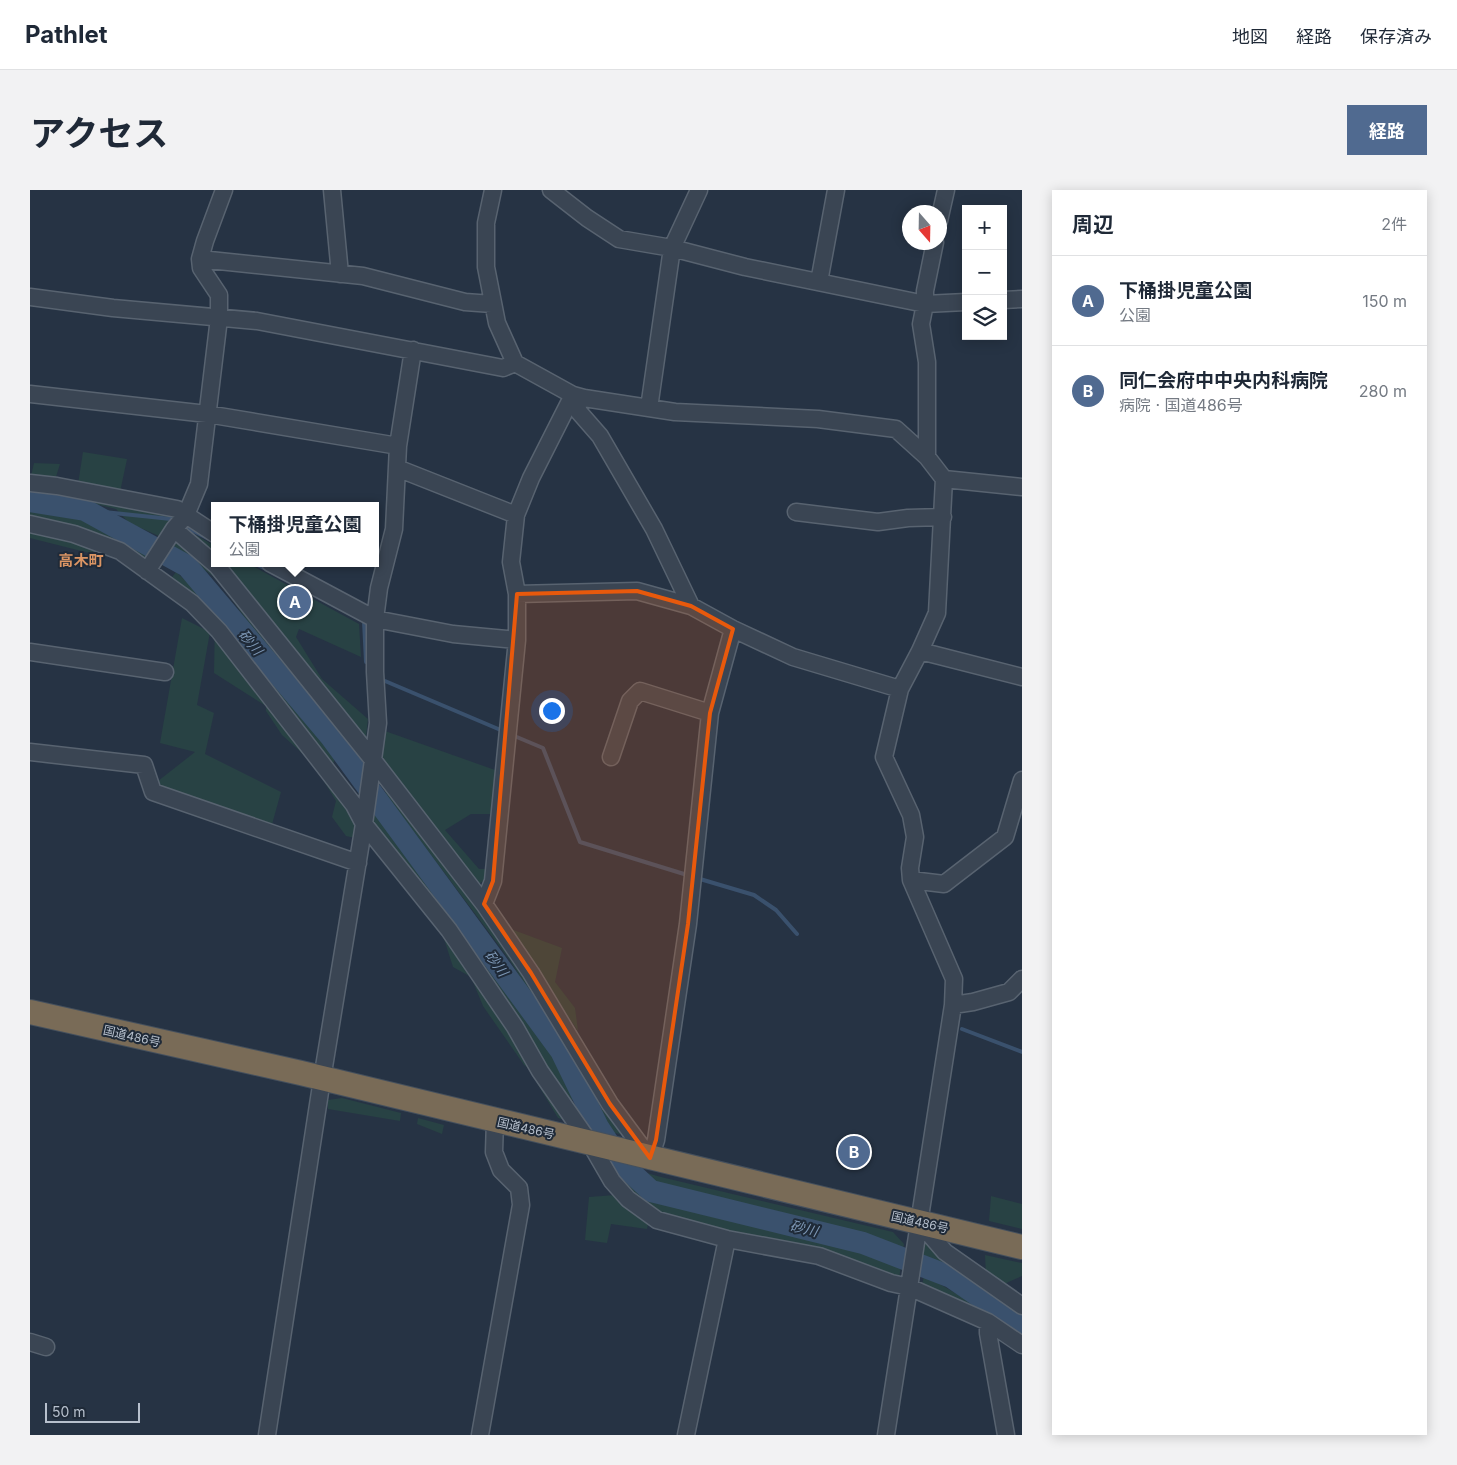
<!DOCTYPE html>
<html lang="ja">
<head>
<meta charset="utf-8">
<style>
	:root { --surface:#fff; --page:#f2f2f3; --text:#1f2937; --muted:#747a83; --line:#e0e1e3; --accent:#506a90 }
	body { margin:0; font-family:Inter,"Noto Sans JP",sans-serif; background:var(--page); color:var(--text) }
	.controls { position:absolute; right:15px; top:15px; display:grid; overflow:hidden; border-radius:0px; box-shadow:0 2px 12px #0003 }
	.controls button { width:45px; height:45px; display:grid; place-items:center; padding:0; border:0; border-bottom:1px solid var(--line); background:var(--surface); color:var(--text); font:25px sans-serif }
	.compass { position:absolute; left:872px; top:15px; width:45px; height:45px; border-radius:50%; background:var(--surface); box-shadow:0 2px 12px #0003; rotate:160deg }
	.scale { position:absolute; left:15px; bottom:12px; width:95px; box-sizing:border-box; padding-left:5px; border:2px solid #b7c0cd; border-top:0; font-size:14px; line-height:18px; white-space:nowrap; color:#b7c0cd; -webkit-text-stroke:4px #1f2a38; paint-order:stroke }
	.you { position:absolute; left:521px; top:520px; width:18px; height:18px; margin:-12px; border:4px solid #fff; border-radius:50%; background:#1a73e8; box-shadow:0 0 0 8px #1a73e833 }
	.badge { display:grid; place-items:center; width:32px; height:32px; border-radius:50%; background:var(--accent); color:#fff; font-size:16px; font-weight:700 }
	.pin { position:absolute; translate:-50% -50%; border:2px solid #fff; box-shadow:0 1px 5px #0006 }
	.popup { position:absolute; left:181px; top:312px; width:168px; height:65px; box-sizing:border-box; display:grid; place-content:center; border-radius:0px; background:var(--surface); filter:drop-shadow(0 1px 4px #0005); font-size:16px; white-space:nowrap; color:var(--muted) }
	.popup b { font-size:19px; color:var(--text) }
	.popup::after { content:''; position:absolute; left:50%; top:100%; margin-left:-10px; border:10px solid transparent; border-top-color:var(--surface) }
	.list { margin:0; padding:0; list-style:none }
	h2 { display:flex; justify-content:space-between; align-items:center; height:65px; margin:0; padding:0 20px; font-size:21px }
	h2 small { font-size:16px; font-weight:400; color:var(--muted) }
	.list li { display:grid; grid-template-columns:32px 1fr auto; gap:15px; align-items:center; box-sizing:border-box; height:90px; padding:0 20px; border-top:1px solid var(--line) }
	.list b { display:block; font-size:19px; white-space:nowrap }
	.list p { margin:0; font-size:16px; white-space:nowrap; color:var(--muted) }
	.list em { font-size:16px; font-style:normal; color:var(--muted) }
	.icon { flex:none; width:28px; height:28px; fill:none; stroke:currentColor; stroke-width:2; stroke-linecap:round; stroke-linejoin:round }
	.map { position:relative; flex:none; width:992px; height:1245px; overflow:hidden; border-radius:0px }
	header { display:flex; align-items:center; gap:30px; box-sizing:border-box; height:70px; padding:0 25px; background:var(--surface); border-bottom:1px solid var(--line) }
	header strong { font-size:24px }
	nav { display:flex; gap:28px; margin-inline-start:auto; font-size:18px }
	.intro { display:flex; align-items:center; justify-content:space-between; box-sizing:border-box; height:120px; padding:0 30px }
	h1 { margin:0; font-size:35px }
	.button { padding:12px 22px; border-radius:0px; background:var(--accent); color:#fff; font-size:18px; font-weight:700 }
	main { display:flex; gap:30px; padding:0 30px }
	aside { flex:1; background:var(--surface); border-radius:0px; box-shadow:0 2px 12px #0003 }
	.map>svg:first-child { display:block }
	.green { fill:#284244 }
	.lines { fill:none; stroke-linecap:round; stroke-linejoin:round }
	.stream { stroke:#3a516d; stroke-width:4 }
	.river { stroke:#3a516d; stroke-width:22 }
	.minor-casing { stroke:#586370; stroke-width:19 }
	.highway-casing { stroke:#45505d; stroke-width:26 }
	.minor { stroke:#3a4553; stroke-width:16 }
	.highway { stroke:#796b57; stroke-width:24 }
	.marked { fill:#e8590c; fill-opacity:0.2; stroke:#e8590c; stroke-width:4; stroke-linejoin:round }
	.labels { text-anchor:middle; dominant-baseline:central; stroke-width:4; stroke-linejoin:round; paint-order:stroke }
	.street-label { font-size:12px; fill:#b7c0cd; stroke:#1f2a38 }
	.water-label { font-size:14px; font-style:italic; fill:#7d97b5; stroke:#1f2a38 }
	.quarter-label { font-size:15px; font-weight:bold; fill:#db9564; stroke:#1f2a38 }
</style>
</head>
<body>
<header>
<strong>Pathlet</strong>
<nav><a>地図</a><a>経路</a><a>保存済み</a></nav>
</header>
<div class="intro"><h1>アクセス</h1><a class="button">経路</a></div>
<main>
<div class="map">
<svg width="992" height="1245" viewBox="0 0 992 1245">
	<rect width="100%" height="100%" fill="#263344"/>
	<path class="green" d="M53 262 97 269 90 302 48 294Z
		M4 273 30 274 25 290 1 286Z
		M4 299 149 324 129 346 99 333 86 319Z
		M0 321 56 326 121 362 114 374 81 362 75 367 0 348Z
		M153 338 185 356V373H217L329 434 331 467 269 439 266 447 292 489 338 529 333 572 309 551 248 474 188 390 144 357Z
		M146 382 165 399 208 446 306 566 302 577 328 631 325 648 316 646 302 627 306 611 282 572 252 545 236 521V516L184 483 185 431 140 390Z
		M152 428 180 442 167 515 184 523 175 564 251 602 241 638 123 595 165 562 130 553Z
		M355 541 465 580 464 624H441L415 640 449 679H458L456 689 446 696 358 582 352 565Z
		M351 587 499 787 599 946 576 941 537 861 479 769 356 605Z
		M345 624 432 736 535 878 543 909 538 915 342 633Z
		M409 733 539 931 528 928 498 878 494 875 453 816 441 787 423 777Z
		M478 738 532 758 525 792 545 818 548 841Z
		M312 908 371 923 370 931 298 919V910Z
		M388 928 414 935 412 944 387 934Z
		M578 972 631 987 863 1042 874 1054 869 1089 632 1026 603 1007Z
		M585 1005 618 1034 617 1039 581 1034 577 1053 555 1050 559 1007Z
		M961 1006 992 1014V1039L959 1031Z
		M893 1052 902 1055 992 1120V1129L931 1086 891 1070Z
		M955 1065 992 1073V1086L972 1095 956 1085Z
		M894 1085 991 1141 992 1149 892 1096Z"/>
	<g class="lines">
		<path class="stream" d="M55 320 141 329 145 332
			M152 335 185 352
			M224 373 238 380
			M332 430 334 431 336 472
			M355 491 473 541
			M482 545 513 558 550 652 654 684
			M670 689 724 705 746 720 767 744
			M932 839 992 862"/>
		<path class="river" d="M0 311 55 320 157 376 301 547 531 861 568 937 593 975 621 1001 833 1053 921 1087 992 1136"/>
		<defs>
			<path id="minor" d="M302 0 310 84
				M463 0 456 33V77L467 133 485 173 543 205 554 208 645 222 788 229 866 239 897 267
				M521 0 557 28 589 49 642 58 715 77 895 114 936 112
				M909 31 916 0
				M170 69 333 86 435 112 462 114
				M789 92 806 0
				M0 107 83 118 227 131 473 178 485 173
				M973 110 992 109
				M0 204 177 224 368 256
				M543 205 549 222 570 246 624 339 661 416
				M619 218 642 58 669 0
				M367 278 486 325
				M914 289 992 297
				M0 293 27 296 147 319 185 344
				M766 322 848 332 878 328 913 327
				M0 334 44 344 90 361 162 413 189 441 324 615 334 634 419 740 485 837 510 881 560 953 582 991 598 1009 627 1030 697 1049 789 1066 861 1093 879 1097 958 1132 992 1155
				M144 339 187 376 343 570 454 714 501 783 580 914 620 968
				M240 373 345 429 423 444 487 450
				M117 381 144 339 156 325 169 294 189 128V105L171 78 170 69 175 51 194 0
				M487 404 607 401 661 416 703 439 763 467 870 499
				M890 461 992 487
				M0 462 135 482
				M0 562 114 575 123 602 328 673
				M581 567 600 511 610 501 680 523
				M881 690 914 694 975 647 992 590
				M454 714 463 691 487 450V404L481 372 486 325 501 288 543 205
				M923 815 943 812 979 802 992 789
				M620 968 626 950 658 734 680 523 703 439
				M889 1032 915 1062 992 1116
				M958 1132V1143L976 1245
				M0 1152 16 1157
				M237 1245 292 889 334 634 343 570 348 533 345 482V429L349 398 364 339 368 256 383 160
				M450 1245 491 1015 489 998 471 980 464 962 465 930
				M656 1245 697 1049
				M856 1245 923 815 924 789 881 690 880 678 885 647 881 625 854 567 870 499 890 461 907 423 914 289 897 267V172L891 134 895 114V101L905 52"/>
			<path id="highway" d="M0 822 271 883 992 1057"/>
		</defs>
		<use href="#minor" class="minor-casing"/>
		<use href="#highway" class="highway-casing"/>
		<use href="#minor" class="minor"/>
		<use href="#highway" class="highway"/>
	</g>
	<path class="marked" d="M607 401 661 416 703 439 680 523 658 734 626 950 620 968 580 914 501 783 454 714 463 691 487 404Z"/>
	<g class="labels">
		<g class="street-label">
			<text transform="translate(102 846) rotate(13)">国道486号</text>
			<text transform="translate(496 938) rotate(13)">国道486号</text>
			<text transform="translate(890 1032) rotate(13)">国道486号</text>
		</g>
		<g class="water-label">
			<text transform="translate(221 452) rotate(50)">砂川</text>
			<text transform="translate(467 773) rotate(54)">砂川</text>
			<text transform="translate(774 1038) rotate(14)">砂川</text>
		</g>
		<g class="quarter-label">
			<text x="51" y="370">高木町</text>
		</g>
	</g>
</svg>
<div class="controls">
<button>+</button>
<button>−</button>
<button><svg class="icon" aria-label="layers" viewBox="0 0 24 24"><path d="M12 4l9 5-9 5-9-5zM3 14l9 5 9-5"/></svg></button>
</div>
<svg class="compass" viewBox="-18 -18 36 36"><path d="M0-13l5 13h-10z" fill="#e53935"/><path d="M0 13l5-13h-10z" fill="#747a83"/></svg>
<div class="scale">50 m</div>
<div class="you"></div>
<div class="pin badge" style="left:265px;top:412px">A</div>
<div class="popup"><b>下桶掛児童公園</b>公園</div>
<div class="pin badge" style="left:824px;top:962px">B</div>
</div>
<aside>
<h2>周辺<small>2件</small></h2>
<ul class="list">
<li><span class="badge">A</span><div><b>下桶掛児童公園</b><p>公園</p></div><em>150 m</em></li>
<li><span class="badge">B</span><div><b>同仁会府中中央内科病院</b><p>病院 · 国道486号</p></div><em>280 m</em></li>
</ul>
</aside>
</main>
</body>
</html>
